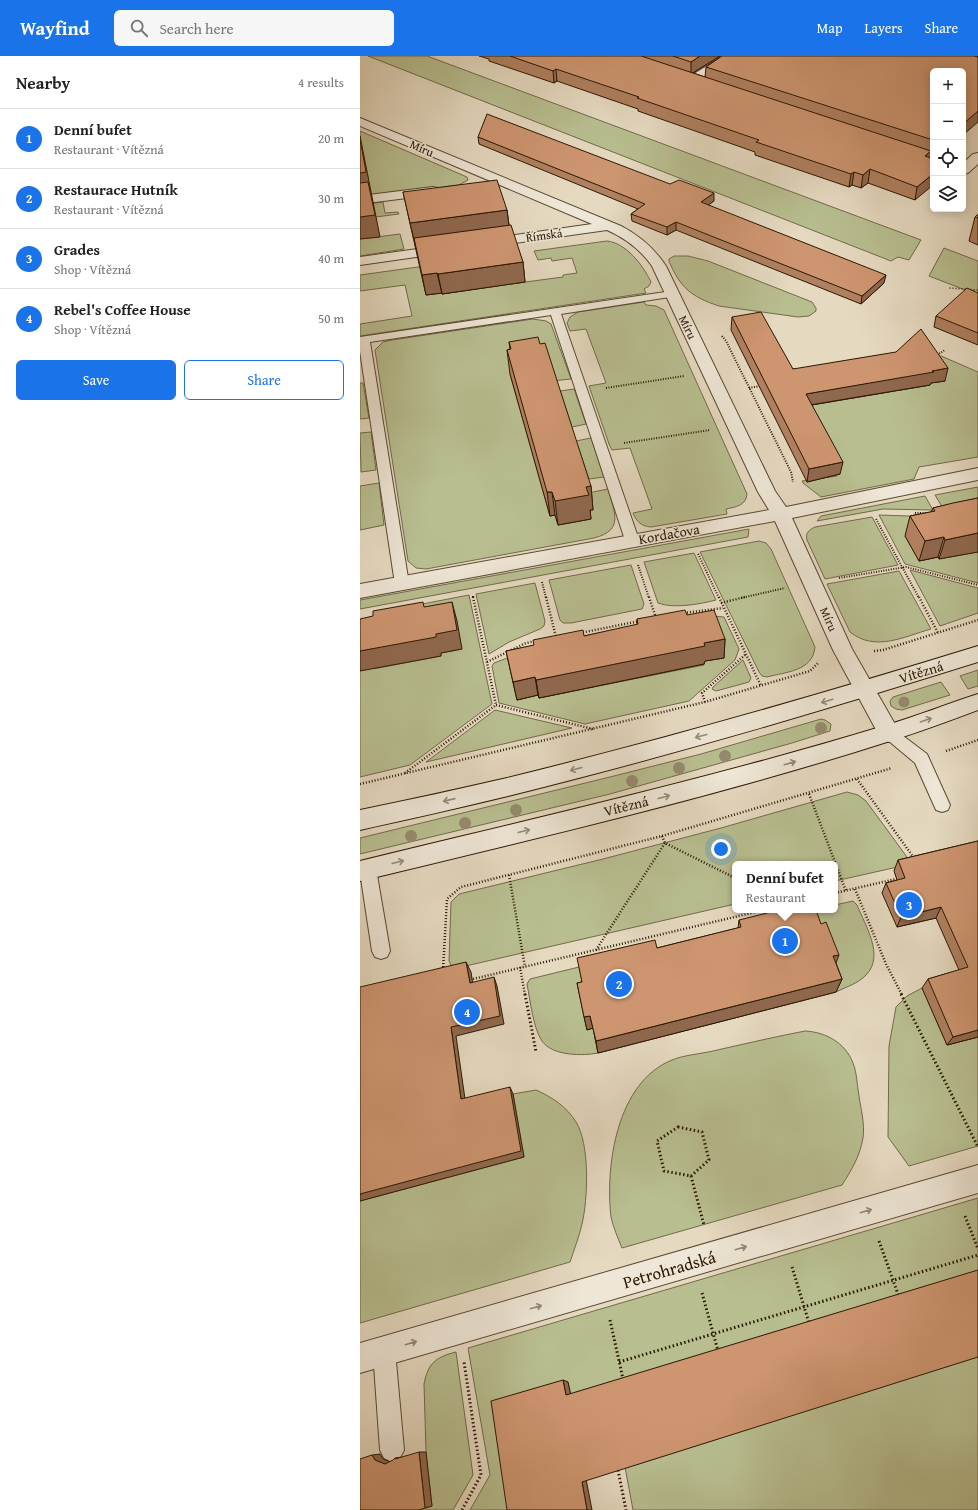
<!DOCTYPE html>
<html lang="en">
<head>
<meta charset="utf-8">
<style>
	:root { --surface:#fff; --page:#f6f6f6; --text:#202124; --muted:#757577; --line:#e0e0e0; --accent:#1a73e8 }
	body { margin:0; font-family:"Gentium Book Plus",serif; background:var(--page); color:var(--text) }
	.controls { position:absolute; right:12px; top:12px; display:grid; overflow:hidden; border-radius:6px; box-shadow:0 2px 10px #0003 }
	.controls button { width:36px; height:36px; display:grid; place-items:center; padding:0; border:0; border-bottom:1px solid var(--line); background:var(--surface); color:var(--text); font:20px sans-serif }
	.you { position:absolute; left:361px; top:793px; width:14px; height:14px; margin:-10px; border:3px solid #fff; border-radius:50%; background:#1a73e8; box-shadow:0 0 0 6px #1a73e833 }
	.badge { display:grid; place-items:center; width:26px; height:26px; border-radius:50%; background:var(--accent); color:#fff; font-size:13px; font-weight:700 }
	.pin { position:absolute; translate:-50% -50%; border:2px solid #fff; box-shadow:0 1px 4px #0006 }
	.popup { position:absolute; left:372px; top:805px; width:106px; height:52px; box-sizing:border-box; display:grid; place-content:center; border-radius:6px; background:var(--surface); filter:drop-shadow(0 1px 3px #0005); font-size:13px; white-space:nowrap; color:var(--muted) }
	.popup b { font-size:15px; color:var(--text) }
	.popup::after { content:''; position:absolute; left:50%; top:100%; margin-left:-8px; border:8px solid transparent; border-top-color:var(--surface) }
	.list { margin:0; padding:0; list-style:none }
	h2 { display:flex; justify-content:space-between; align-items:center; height:52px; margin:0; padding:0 16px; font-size:17px }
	h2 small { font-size:13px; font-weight:400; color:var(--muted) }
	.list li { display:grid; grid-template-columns:26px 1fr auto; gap:12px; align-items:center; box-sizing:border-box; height:60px; padding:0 16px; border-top:1px solid var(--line) }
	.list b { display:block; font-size:15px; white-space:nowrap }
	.list p { margin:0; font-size:13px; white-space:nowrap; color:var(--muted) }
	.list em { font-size:13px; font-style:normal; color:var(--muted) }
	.actions { display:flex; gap:8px; padding:12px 16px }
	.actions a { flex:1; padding:9px 0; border:1px solid var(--accent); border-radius:6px; text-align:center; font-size:14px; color:var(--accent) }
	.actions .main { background:var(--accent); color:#fff }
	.icon { flex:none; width:22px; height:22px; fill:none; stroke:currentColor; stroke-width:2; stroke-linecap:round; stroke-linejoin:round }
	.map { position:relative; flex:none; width:618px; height:1454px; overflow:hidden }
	header { display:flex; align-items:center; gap:24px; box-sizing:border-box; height:56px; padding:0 20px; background:var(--accent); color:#fff }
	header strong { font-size:19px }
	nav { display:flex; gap:22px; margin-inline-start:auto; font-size:14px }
	.search { width:280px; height:36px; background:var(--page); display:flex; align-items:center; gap:10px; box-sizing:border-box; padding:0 14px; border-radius:6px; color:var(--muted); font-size:15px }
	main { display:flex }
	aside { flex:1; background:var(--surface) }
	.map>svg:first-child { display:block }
	.green { fill:#b8be90; stroke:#726a49 }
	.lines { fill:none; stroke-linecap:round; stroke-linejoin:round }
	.lane-casing { stroke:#5a4832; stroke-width:2 }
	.street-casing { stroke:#5a4832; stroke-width:2 }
	.secondary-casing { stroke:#2b1702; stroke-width:2 }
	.path-far3 { stroke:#2b1702; stroke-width:1.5; stroke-dasharray:0.5 1; stroke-linecap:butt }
	.path-far2 { stroke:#2b1702; stroke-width:2; stroke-dasharray:1 1.5; stroke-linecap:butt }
	.path-far1 { stroke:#2b1702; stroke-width:2.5; stroke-dasharray:1 2; stroke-linecap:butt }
	.path { stroke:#2b1702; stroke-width:3; stroke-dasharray:1.5 2.5; stroke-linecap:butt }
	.lane { fill:#eee6d6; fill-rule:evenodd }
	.street { fill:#eee6d6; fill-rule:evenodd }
	.secondary { fill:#eee6d6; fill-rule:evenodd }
	.tree { fill:#968a6f }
	.wall { fill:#b08060; stroke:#2b1702 }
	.shaded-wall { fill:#90684e; stroke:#2b1702 }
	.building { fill:#cd9570; stroke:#2b1702 }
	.oneway { stroke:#968977 }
	.labels { text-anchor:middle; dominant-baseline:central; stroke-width:3; stroke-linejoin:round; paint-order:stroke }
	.far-street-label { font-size:12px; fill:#2b1702; stroke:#eee6d6 }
	.street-label { font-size:14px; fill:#2b1702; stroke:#eee6d6 }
	.near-street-label { font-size:17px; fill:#2b1702; stroke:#eee6d6 }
</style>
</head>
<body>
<header>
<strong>Wayfind</strong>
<div class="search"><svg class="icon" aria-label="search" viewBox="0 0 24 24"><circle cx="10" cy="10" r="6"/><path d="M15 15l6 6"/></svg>Search here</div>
<nav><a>Map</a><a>Layers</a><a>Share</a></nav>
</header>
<main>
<aside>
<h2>Nearby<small>4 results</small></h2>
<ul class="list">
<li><span class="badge">1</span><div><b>Denní bufet</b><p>Restaurant · Vítězná</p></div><em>20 m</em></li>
<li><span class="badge">2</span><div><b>Restaurace Hutník</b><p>Restaurant · Vítězná</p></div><em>30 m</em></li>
<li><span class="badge">3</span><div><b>Grades</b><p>Shop · Vítězná</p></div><em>40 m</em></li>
<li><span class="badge">4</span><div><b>Rebel's Coffee House</b><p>Shop · Vítězná</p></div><em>50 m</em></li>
</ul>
<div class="actions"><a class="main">Save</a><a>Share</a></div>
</aside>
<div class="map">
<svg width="618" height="1454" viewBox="0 0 618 1454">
	<rect width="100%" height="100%" fill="#e5d9c0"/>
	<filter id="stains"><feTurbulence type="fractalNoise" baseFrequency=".005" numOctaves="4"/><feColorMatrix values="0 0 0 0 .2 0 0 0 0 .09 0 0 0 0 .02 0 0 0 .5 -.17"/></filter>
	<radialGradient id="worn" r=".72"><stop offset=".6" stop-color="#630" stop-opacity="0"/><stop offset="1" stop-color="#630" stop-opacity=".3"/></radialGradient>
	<path class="green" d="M8 0H67L561 184 549 204 538 201 531 205Z
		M0 75 107 121 108 124 99 129 0 142Z
		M23 146 25 157 38 156 39 158 0 163V149Z
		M40 178 44 193 0 200V183Z
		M247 185C266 187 283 209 291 226L289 230 284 233 286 237 0 280V268L52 260 45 229 0 235V219L94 206 82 238 157 226 158 227 203 221V219L217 217 212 202 192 205 191 202 178 204 174 195Z
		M584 192 618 205V239L569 220Z
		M314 200H328L348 205 452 246 456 252V255L449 260 438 261 359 250C332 241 320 232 309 205V203Z
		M284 246 286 249 296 250 304 254 387 438C386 450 375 451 366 453L367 458 291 471C281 470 277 466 273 457L292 453 270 392 252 394 249 388 229 330 246 327 226 273 210 275 207 267 210 261 218 256Z
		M173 263 186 265 191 268 211 323 192 325 150 318 190 460 195 459 198 469 228 437 248 433C254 456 265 474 234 482L66 513 56 512 48 505 15 294 23 286 32 284Z
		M581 300 618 316V401L559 411 554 423 461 441 443 427 442 425 477 420 444 350 570 329V302Z
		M0 327H3L9 362 0 363Z
		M214 333 226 368 212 371 200 335Z
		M11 376 16 414 1 416 0 377Z
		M231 382 244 421 229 423 216 385Z
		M19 427 24 469 0 474V430Z
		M618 431V448L584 454 575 439Z
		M565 440 573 454 523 453 457 465 461 460Z
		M519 459 578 461 545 480 559 505 578 501 579 503 618 496V527L545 508Z
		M512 461 538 509 465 523 447 484C445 477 449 474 455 471Z
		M389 473 388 481 0 553V544Z
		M399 485 406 487 411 493 455 591C453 615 426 616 407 621L402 620 399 616 340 496Z
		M334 497 356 544C341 548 313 553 298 547L284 506Z
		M271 509 284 548 282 553 211 567H203L200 564 189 524Z
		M550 514 618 532V557L580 570Z
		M539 515 571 573C543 581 515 596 490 576L467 528Z
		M175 527 185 565 184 570 180 573 149 586 129 598 116 538Z
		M109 539 132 648 50 709 0 721V612H18L81 600V597L102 593 47 551Z
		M351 560 364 561 379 593 375 604 329 645 225 668 139 647 132 610 134 607 155 599 157 644 178 639 179 642 344 609Z
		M383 604 391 622 389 626 356 635 352 633 353 631Z
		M618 614V630L608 633 600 620Z
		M581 626 590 639 542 654 536 653 531 650 530 645 533 641Z
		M135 654 212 672 66 706Z
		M461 663 465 664 471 668 470 675 432 687 250 738 0 798V782L250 721 341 698Z
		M487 736 498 739 506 745 547 801V804L542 810 475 825V808H375V848L97 912 91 909 89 905 91 846 99 838 243 803 361 772Z
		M493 845 497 849C505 869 525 900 506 919 499 927 486 931 476 936L468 913 454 854H475V849Z
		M219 911 225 939 227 974 233 972 238 997C223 1000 192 1000 182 985 173 972 170 943 167 928L170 923Z
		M562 932 587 989 618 981V1090L549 1110 528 1081 529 990 536 951 547 940Z
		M445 975C465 976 485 986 493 1007 497 1017 497 1029 499 1040 501 1054 505 1068 503 1082 500 1100 491 1115 482 1129L262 1192C258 1182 253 1171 251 1161 245 1109 257 1026 312 1004 324 999 340 998 353 995 384 988 414 981 445 975Z
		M176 1034C192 1041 207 1051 216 1066 230 1088 228 1143 222 1168 219 1181 214 1194 210 1206L0 1267V1145L164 1101 153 1038Z
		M618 1142V1217L211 1340 208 1326 156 1454H110L130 1419 108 1292Z
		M96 1296 113 1419 93 1454H59L72 1450 66 1396 64 1328C68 1307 76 1301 96 1296Z
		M618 1299V1454H273L265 1411Z"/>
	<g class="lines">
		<defs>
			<path id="lane" d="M312 235 317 238 316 240 201 258 279 484 277 487 272 489 267 487 265 484 191 259 10 286 49 528 47 532 42 533 37 532 35 528 0 295V281Z
				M529 671 534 673 567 698 590 749 588 754 582 756 576 754 555 707 524 681 521 677 524 673Z
				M8 806 14 808 16 813 30 895 27 901 21 903 15 901 12 895 0 816 2 808Z
				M24 1284 32 1287 35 1295 44 1394 40 1402 32 1406 24 1402 20 1394 13 1295 16 1287Z"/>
			<path id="street" d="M363 0H377L337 27H329L327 24 329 21Z
				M0 62 261 170C280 180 294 192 306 210L415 435 426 451 618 412V424L432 462 492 593 540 677 537 683 529 686 521 683 473 594 415 465 0 542V528L409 454 398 436 292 210C281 194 265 182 247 174L126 191 121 190 119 187 121 184 126 183 232 168 0 70Z
				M618 97V108L608 117 603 118V107L613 98Z
				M73 131 78 132 80 135 78 138 0 148V140Z
				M86 189 91 190 93 193 91 196 0 209V201Z
				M618 1109V1137L0 1317V1287Z"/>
			<path id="secondary" d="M618 590V606C462 655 306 701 148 740 99 752 49 763 0 774V754C49 744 99 733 147 722 306 683 462 638 618 590Z
				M618 638V654C589 665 559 676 530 685 356 741 177 782 0 825V805C176 762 353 722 527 669 557 660 587 648 618 638Z"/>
		</defs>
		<use href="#lane" class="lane-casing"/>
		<use href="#street" class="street-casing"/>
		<use href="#secondary" class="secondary-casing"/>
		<path class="path-far3" d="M589 232 618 234"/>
		<path class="path-far2" d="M362 280 366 285 431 416 433 426
			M577 299 585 294
			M246 332 324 320
			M389 332 400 330
			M264 387 350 374
			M555 457H566
			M516 463 559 542
			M338 498 359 542
			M278 509 289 542
			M479 522 546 511 618 529
			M182 526 186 542
			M113 540V542
			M381 542 425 532"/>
		<path class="path-far1" d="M113 541 136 649
			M186 541 196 581
			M289 541 296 562
			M359 541 401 630
			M559 541 578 577
			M361 547 385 541
			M324 557 363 552
			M220 577 280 565
			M514 595 523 594 618 564
			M127 606 166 587 176 585
			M345 646 342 637 385 599
			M136 649 233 673
			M586 695 618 684
			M45 717 136 649
			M497 723 554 802
			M0 728 345 646 450 615 459 606
			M449 738 486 835
			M302 780 305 787 375 822
			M149 819 165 911
			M495 833 526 908 542 939
			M475 837 536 823
			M236 894 305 787
			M160 911 165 939
			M83 914 87 843 101 831 302 780 532 712
			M113 923 404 854"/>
		<path class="path" d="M165 938 176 996
			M541 938 618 1091
			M318 1071 342 1076 349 1104 331 1120 304 1115 297 1085Z
			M331 1120 344 1169
			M605 1160 618 1193
			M519 1185 539 1241
			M432 1211 449 1267
			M342 1237 358 1295
			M250 1264 263 1323
			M259 1306 618 1199
			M258 1414 266 1454
			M102 1454 121 1419 104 1306"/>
		<use href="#lane" class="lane"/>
		<use href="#street" class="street"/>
		<use href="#secondary" class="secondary"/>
	</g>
	<g class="tree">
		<circle cx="544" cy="646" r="5.5"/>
		<circle cx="461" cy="672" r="6"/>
		<circle cx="365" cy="700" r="6"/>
		<circle cx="319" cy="712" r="6"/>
		<circle cx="272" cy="725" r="6"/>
		<circle cx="156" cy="754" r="6"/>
		<circle cx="105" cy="767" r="6"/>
		<circle cx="51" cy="780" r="6"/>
	</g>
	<path class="wall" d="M119 0H360L333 17 345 21 346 11 362 0H618V66L573 15V98H571L555 144 508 127 501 132 492 129 489 131 395 99V96L278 55V53L197 25 194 27 129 5V3Z
		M118 81 354 145 348 149 524 227 501 248 316 174 307 179 272 165 271 158 278 153 119 88Z
		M43 136 147 154 149 169 163 206 165 226 82 238V237L66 239Z
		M618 158V189L609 185 615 161Z
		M618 237V289L574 271 576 260Z
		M372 261 433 313 585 325 571 327 570 329 452 349 480 418 447 426 371 274Z
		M149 286 231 430 233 454H230L231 463 198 469 195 459 190 460 150 318 147 294 150 293Z
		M618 442 579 503 578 501 559 505 545 480 550 460 571 456 573 452Z
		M327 559 365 583 364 602 345 605 344 608 179 642 178 639 157 644 146 595 224 580 277 569V563Z
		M618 785V981L587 989 562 932 568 923 599 914 576 862 537 871 522 837 526 827 537 824 534 815 538 804Z
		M379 864 476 907 482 923 476 936 238 997 233 972 227 974 217 927 222 926 297 892 378 872Z"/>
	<path class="shaded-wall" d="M340 0H360L331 18V6Z
		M196 13 197 25 194 27 193 15Z
		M618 55V66L603 79V68Z
		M0 80 20 181 0 183Z
		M571 95 569 108 565 100Z
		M510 113 508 127 501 132 503 119Z
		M494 116 492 129 489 131 491 118Z
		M573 118V129L555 144 557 131Z
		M354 137V145L341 154V146Z
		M147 154 150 178 56 192 50 167Z
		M316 166V174L307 179V171Z
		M163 206 165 226 82 238 78 218Z
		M77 217 82 237 66 239 62 219Z
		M526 219 524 227 501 248 502 240Z
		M588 312 585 325 571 327 570 329 444 350 446 338Z
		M483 406 480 418 447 426 449 413Z
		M231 430 233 454H230L231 463 198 469 195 445 226 431Z
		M187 436H192L195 459 190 460Z
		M618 477V496L579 503 585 484Z
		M584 481 578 501 559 505 565 485Z
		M92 546 97 565 102 593 81 597V600L0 615V595L76 578Z
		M365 583 364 602 345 605 344 608 179 642 176 624 344 587Z
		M175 621 178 639 157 644 153 626Z
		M581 851 576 862 537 871 541 861Z
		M479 899 474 912 473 900Z
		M106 906 111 916 114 936 110 927Z
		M134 921 137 930 144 968 96 980 106 1050 101 1043 91 971Z
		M482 923 476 936 238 997 236 985Z
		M230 960 233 972 227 974 224 961Z
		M618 974V981L587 989 593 981Z
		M150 1031 153 1038 164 1101 0 1145V1138Z
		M203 1324 208 1326 211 1340 206 1339Z
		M59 1396H66L72 1450 65 1452Z
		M20 1398 23 1403 33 1407 25 1408 15 1404 12 1399Z
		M42 1401 43 1402 35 1403V1402Z
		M226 1423 232 1454H227L222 1426Z"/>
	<path class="building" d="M150 0H281L571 95 565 100 573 103V118L557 131 510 113 503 119 494 116 491 118 396 86 399 84 277 42 279 41 196 13 193 15Z
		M313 0H340L331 6Z
		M362 0H614L618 1V55L603 68V15H573V84L346 11Z
		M127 58 310 128 319 124 354 137 341 146 526 219 502 240 316 166 307 171 271 158 285 148 118 81Z
		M0 83 6 116 0 117Z
		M137 124 147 154 50 167 43 136Z
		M8 126 15 159 0 161V127Z
		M618 158V162L615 161Z
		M151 169 163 206 78 218 77 217 62 219 54 182Z
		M607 232 618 237V277L576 260Z
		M401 256 433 313 536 296 561 273 588 312 572 315 574 316 446 338 483 406 449 413 372 261Z
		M178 281 180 288 185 287 231 430 226 431 229 439 195 445 192 436H187L147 294 151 293 149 286Z
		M618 442V477L585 484 584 481 565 485 550 460 575 455 573 452 593 447Z
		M63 546 64 551 92 546 97 574 76 578V581L0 595V563L13 560V555Z
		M325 554 327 559 354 554 365 583 344 587 345 590 176 624 175 621 153 626 146 595 174 589 173 584 223 574 224 580 278 568 277 563Z
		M618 785V974L593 981 568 923 608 911 581 851 541 861 526 827 545 822 538 804Z
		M419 854H456L461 868 466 866 479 899 473 900 482 923 236 985 230 960 224 961 217 927 222 926 217 902 295 884 297 892 381 871 379 864Z
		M106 906 110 927 134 921 140 960 91 971 101 1043 150 1031 161 1095 0 1138V931Z
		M618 1214V1301L222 1426 227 1454H147L131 1345 203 1324 206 1339Z
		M59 1396 65 1452 59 1454H0V1403L12 1399 15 1404 25 1408 33 1404 35 1402V1403Z"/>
	<defs><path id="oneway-shaft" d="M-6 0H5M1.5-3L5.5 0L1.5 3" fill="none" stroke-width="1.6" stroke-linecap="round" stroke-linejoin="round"/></defs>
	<g class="oneway">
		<use href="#oneway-shaft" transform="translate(467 645) rotate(163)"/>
		<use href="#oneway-shaft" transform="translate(566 664) rotate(-19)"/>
		<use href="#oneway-shaft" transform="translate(341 680) rotate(165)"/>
		<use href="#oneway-shaft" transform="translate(430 707) rotate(-16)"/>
		<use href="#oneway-shaft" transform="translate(216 713) rotate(165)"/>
		<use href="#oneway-shaft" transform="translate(304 741) rotate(-15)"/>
		<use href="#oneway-shaft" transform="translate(89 744) rotate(167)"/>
		<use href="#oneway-shaft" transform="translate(164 775) rotate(-14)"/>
		<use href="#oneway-shaft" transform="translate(38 806) rotate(-14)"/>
		<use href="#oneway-shaft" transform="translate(506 1155) rotate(-16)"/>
		<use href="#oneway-shaft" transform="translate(381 1192) rotate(-16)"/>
		<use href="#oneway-shaft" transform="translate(176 1251) rotate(-16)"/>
		<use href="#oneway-shaft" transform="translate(51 1287) rotate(-16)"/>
	</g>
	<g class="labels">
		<g class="far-street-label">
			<text transform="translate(62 92) rotate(23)">Míru</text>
			<text transform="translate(184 179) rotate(-8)">Římská</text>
			<text transform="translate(328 271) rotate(64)">Míru</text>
			<text transform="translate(469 563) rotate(66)">Míru</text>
		</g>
		<g class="street-label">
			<text transform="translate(309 478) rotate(-10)">Kordačova</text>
			<text transform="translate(561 616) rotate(-17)">Vítězná</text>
			<text transform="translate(266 750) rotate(-14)">Vítězná</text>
		</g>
		<g class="near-street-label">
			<text transform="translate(309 1213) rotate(-16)">Petrohradská</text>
		</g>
	</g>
	<rect width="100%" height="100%" filter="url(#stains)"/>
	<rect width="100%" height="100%" fill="url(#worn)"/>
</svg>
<div class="controls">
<button>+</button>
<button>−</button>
<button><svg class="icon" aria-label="locate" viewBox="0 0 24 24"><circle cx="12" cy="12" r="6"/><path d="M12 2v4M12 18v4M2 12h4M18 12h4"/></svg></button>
<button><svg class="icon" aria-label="layers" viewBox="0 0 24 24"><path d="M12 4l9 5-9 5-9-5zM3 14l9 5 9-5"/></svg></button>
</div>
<div class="you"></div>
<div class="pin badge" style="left:425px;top:885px">1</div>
<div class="popup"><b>Denní bufet</b>Restaurant</div>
<div class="pin badge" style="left:259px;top:928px">2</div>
<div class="pin badge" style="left:549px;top:849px">3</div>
<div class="pin badge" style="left:107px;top:956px">4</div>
</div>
</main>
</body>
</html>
